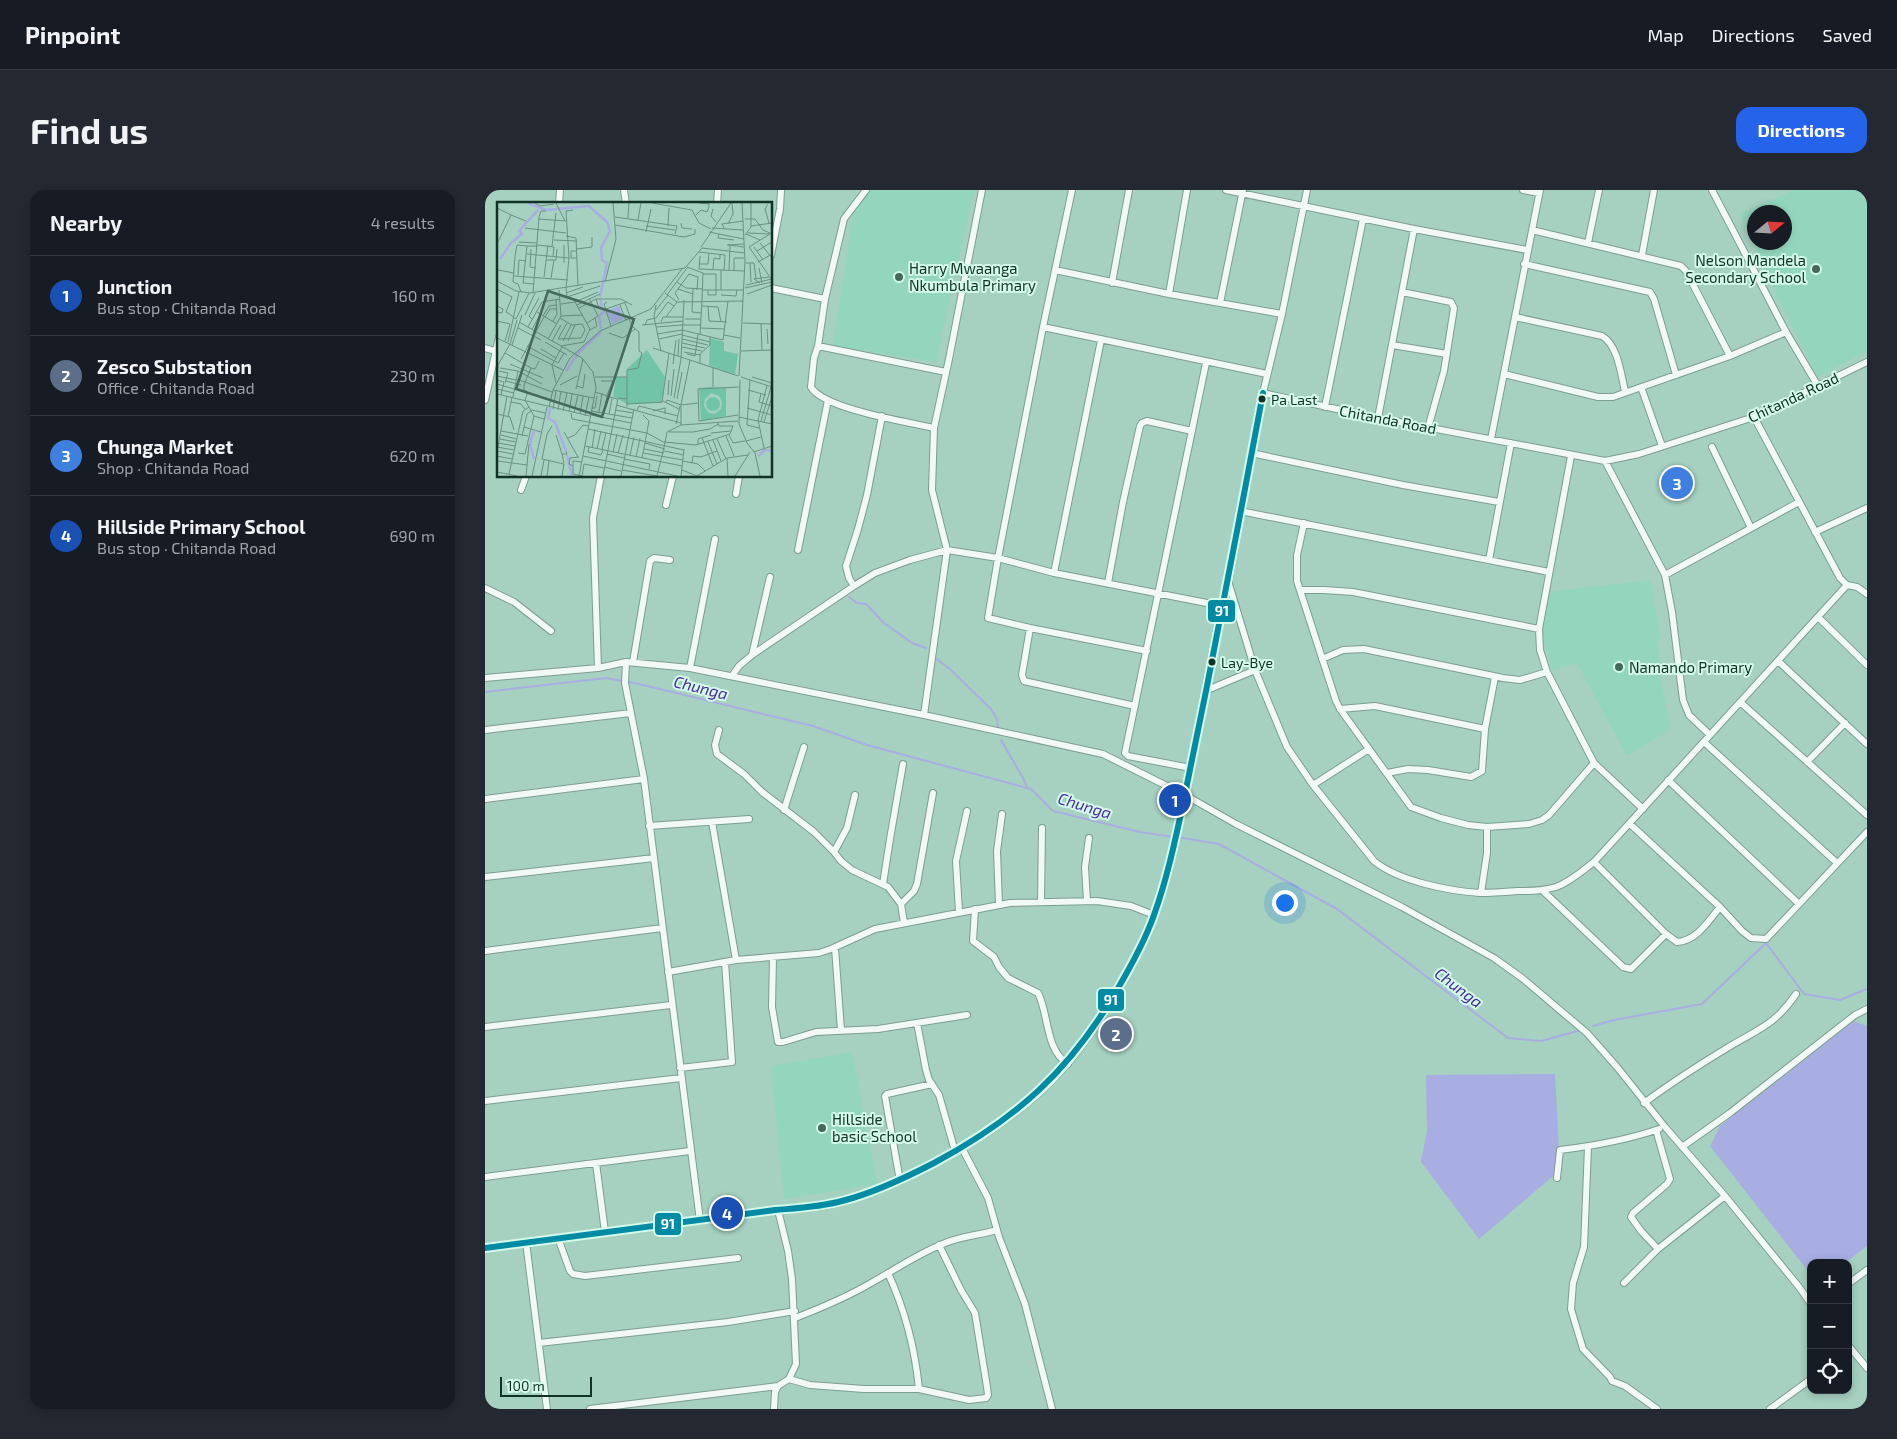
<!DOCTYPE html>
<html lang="en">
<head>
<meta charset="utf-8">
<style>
	:root { --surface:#171b24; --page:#242831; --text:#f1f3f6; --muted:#9ea1a6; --line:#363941; --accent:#2563eb }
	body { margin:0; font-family:"Exo 2",sans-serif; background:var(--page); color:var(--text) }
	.controls { position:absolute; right:15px; bottom:15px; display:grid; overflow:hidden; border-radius:10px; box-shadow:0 2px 8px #0003 }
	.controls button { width:45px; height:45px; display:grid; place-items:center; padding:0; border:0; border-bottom:1px solid var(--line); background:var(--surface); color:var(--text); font:25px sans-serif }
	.compass { position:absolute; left:1262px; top:15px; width:45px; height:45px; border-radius:50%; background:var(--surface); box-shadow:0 2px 8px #0003; rotate:72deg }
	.scale { position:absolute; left:15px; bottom:12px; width:92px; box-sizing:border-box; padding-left:5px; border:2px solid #113227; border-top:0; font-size:14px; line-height:18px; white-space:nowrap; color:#113227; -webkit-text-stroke:4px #d4faeb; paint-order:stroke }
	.you { position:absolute; left:799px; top:712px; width:18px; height:18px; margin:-12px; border:4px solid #fff; border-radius:50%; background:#1a73e8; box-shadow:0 0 0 8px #1a73e833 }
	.badge { display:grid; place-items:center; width:32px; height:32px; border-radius:50%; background:var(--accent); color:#fff; font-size:16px; font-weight:700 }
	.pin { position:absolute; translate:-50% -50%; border:2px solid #fff; box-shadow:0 1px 5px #0006 }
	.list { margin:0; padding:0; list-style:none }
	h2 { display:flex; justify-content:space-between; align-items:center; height:65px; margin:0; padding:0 20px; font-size:21px }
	h2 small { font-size:16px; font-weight:400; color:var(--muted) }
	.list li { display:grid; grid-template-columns:32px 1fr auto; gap:15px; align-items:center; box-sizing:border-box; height:80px; padding:0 20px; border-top:1px solid var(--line) }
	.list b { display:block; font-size:19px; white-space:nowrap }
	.list p { margin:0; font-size:16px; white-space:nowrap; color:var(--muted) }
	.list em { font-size:16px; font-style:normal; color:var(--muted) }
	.icon { flex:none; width:28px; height:28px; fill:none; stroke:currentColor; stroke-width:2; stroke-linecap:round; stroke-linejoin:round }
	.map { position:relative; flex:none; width:1382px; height:1219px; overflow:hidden; border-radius:15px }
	header { display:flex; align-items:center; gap:30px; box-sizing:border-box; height:70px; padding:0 25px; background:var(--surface); border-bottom:1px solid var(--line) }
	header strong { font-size:24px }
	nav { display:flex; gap:28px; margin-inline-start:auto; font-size:18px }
	.intro { display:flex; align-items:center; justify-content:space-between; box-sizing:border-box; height:120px; padding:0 30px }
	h1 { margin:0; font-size:35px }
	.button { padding:12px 22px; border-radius:15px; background:var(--accent); color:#fff; font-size:18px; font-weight:700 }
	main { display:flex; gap:30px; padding:0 30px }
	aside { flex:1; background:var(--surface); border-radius:15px; box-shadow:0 2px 8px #0003 }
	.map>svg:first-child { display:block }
	.built { fill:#93d6bd; fill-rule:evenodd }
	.water { fill:#a8aee2 }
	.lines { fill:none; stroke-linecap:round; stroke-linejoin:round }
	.stream { stroke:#a8aee2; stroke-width:2 }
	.minor-casing { stroke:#7d9e92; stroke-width:8 }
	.tertiary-casing { stroke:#7d9e92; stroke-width:9 }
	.minor { stroke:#f2f8f6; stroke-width:6 }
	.tertiary { stroke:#f2f8f6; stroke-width:8 }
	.bus-1-casing { stroke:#d4faeb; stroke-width:10 }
	.bus-1 { stroke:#048ba4; stroke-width:6 }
	.poi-dot { fill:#45695d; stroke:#d4faeb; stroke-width:2 }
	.bus-dot { fill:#113227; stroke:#d4faeb; stroke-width:2 }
	.labels { text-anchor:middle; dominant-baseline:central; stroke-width:4; stroke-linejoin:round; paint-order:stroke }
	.bus-label { font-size:14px; fill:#113227; stroke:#d4faeb; text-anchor:start }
	.poi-label { font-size:15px; fill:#113227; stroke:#d4faeb; text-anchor:start }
	.street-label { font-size:15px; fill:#113227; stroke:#d4faeb }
	.water-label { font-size:16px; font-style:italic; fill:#4a2a9d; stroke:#d4faeb }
	.inset-river { fill:none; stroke:#a8aee2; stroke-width:2.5 }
	.inset-road { fill:none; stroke:#6a9183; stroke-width:1 }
	.view { fill:#45695d; fill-opacity:0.15; stroke:#45695d; stroke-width:2.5 }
	.inset-edge { fill:none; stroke:#113227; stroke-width:2.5 }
	.line-badge { stroke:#d4faeb; stroke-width:2 }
	.badge-label { font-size:14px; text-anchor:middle; font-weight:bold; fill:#fff }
</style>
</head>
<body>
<header>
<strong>Pinpoint</strong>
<nav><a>Map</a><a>Directions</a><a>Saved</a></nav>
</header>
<div class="intro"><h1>Find us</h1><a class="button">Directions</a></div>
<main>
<aside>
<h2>Nearby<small>4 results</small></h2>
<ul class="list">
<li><span class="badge" style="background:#1a4fb4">1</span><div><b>Junction</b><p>Bus stop · Chitanda Road</p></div><em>160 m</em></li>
<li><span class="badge" style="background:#5c6f8a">2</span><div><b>Zesco Substation</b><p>Office · Chitanda Road</p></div><em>230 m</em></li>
<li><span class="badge" style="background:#3f7fe0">3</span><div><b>Chunga Market</b><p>Shop · Chitanda Road</p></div><em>620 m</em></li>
<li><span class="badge" style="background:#1a4fb4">4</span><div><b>Hillside Primary School</b><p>Bus stop · Chitanda Road</p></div><em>690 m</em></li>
</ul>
</aside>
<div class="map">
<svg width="1382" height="1219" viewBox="0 0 1382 1219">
	<rect width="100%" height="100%" fill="#a6d0c0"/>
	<path class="built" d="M377 0H489L451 172 348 156 369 18Z
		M1310 0H1375L1382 15V161L1333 187 1292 106 1255 24ZM1300 22V52H1270V22Z
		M1165 390 1176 450 1172 452 1177 497 1186 539 1142 566 1092 473 1068 481 1057 446 1061 402Z
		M367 862 392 994 299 1009 286 876Z"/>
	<path class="water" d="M1369 831 1382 836V1056L1360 1073H1326V1085L1225 956 1235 936Z
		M1070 884 1075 980 994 1049 936 972 942 941 941 885Z"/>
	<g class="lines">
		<path class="stream" d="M364 407 372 413 381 414 399 433 427 453 441 458
			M449 467 466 480 506 519 512 529 513 538
			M0 502 121 488 154 494 328 536 382 555 546 599 568 621 655 642 688 647
			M516 550 538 588 542 597
			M692 647 734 654 852 719 1023 848 1056 851 1093 841
			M1108 836 1129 830 1217 814 1281 753 1319 804 1355 810 1382 799"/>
		<defs>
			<path id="minor" d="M139 0 141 14
				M381 0 359 29 340 109 333 156 461 182
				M587 0 558 137 513 368 503 428 545 438 662 461
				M741 0 929 39 1042 60
				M822 0 797 124 778 203 893 228 1120 271 1154 264 1269 227 1382 172
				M1038 0 1054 3
				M1227 0 1301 142 1333 196
				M74 14 75 0
				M232 14 233 0
				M1047 40 1196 76 1201 81 1245 166
				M1103 53 1114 0
				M286 65 295 19 296 0
				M1157 65 1169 0
				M1039 74 1165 102 1169 109 1191 185
				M570 80 684 104 797 124
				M627 93 644 0
				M286 98 340 109
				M917 102 966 112 969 118 959 181 943 238
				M684 104 702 0
				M735 113 758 0
				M1030 127 1117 146C1133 155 1136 185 1140 201
				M558 137 782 184
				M907 155 962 164
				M333 156 329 168 326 197C338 219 423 232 449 238
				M0 158 10 161
				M1019 184 1113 207H1128L1245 166 1301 142
				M1156 197 1177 256
				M0 210 14 147
				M840 217 878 29
				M893 228 929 39
				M1006 249 1055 0
				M1227 257 1266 338
				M766 263 918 295 1014 312
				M1086 266 1054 439 1055 460 1062 482 1109 573 1158 619
				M1120 271 1180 385 1187 422 1198 510 1204 525 1225 545
				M36 300 41 286
				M251 304 254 286
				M181 315 188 286
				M755 321 1064 382
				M819 333 812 365V391L851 511 855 519 926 617 956 628 983 635 1002 637 1044 634 1057 630 1064 625 1109 573
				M1330 342 1382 318
				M313 360 343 210
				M1004 370 1026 253
				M569 383 616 150
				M1180 385 1314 312
				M743 391 770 480 802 557 828 595 889 671C913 691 964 701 995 703 1007 703 1020 702 1033 701 1046 701 1058 701 1071 697 1085 692 1097 681 1109 672L1362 395 1355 388 1269 227
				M623 393 638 312 655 236 657 233 662 231 707 241
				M1362 395 1372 397 1382 404
				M369 396 364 388 361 376 373 339 382 305 397 226
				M0 398 29 412 66 441
				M815 400H839L868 402 1054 439
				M1333 427 1382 475
				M545 438 537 485 539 491 650 516
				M267 465 285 387
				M837 469 858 460 879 459 1018 488 1035 490 1062 482
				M1293 471 1382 554
				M141 472 140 493 159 589 215 1031
				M148 472 165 371 169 368 185 370
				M113 478 108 328 116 286
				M205 478 230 349
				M247 486 254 476 267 465 369 396 390 383 425 370 462 360 513 368 569 383 737 416
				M0 488 113 478 141 472 205 478 439 525 618 564 700 605 751 634 917 717 1009 768 1037 788 1102 843 1132 877 1180 937 1240 1006 1314 1097 1326 1114
				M720 501 770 480
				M1255 512 1382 625
				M855 519 890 516 1000 539
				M439 525 462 360 447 300 449 238 464 169 497 0
				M0 540 146 523
				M234 540 230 555 232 564 259 584 277 602 329 642 349 662 356 671 367 680 403 697 416 714 419 733
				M1219 552 1352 673
				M1322 572 1360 533
				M706 578 643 566 640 563 721 173
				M902 583 923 579 943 580 986 587 997 581 1000 539 1010 487
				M1183 590 1313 713
				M828 595 884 559
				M0 609 159 589
				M299 620 319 557
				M1145 634 1235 717 1257 741 1266 748 1281 749 1382 642
				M164 636 264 629
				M349 662 362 638 370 605
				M1109 672 1181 744 1192 752C1212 751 1224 730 1235 717
				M0 687 169 668
				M398 694 405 649 418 574
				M1057 700 1138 777 1146 779 1181 744
				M996 703 1002 663V637
				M602 711 600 677 604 648
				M556 712 557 638
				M416 714 429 701 432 694 448 603
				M514 715 512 661 517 624
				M490 719 488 751 509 767 514 777 523 788 553 803C564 824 560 860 583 874
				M474 722 471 671 482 621
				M350 758 356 840
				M0 761 177 738
				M288 767 287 817 293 852H298L331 842 393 839 482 825
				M251 770 334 763 346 759 390 739 525 713 612 711 646 716 669 725
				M183 782 251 770 227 632
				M432 833 441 880 444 890 454 905 470 961
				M0 837 186 815
				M195 878 247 872 240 772
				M0 911 196 888
				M1159 913C1186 893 1214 875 1242 858 1273 839 1289 836 1311 804
				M1171 940 1185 989 1182 994 1148 1023 1146 1027 1156 1041 1173 1059
				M1103 957 1099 1057 1088 1093 1086 1119 1098 1159 1125 1187 1127 1191 1140 1196 1172 1219
				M1197 957 1245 923 1370 825 1382 819
				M479 962 503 1008 514 1047 540 1114 567 1219
				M111 973 120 1042
				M0 987 205 961
				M1072 988 1075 960C1108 956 1142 950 1174 939
				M415 991 400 906 402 904 447 894
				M73 1048 85 1081 88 1084 100 1086 253 1068
				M41 1052 62 1219
				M403 1083C420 1120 430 1158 434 1199
				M1139 1093 1173 1059 1240 1006
				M1363 1094 1382 1080
				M310 1128C336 1118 362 1107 386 1093 411 1079 434 1063 460 1053 477 1046 495 1045 512 1040
				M54 1153 243 1132 310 1121
				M1363 1155 1382 1178
				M304 1189 325 1195 379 1199H434L484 1210 501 1208 503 1205 502 1197 490 1123 476 1100 454 1055
				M105 1219 293 1196
				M289 1219 290 1202 293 1196 304 1189 311 1174 307 1089 303 1061 293 1020
				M1285 1219 1326 1189"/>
			<path id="tertiary" d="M0 1058C97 1045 193 1033 290 1020 306 1018 323 1018 340 1015 386 1007 428 984 469 962 550 917 595 869 639 789 651 765 664 742 672 717 685 680 692 641 700 603 713 541 725 478 737 416L743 391 778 203"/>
		</defs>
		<use href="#minor" class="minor-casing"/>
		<use href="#tertiary" class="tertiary-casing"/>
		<use href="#minor" class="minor"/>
		<use href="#tertiary" class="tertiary"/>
		<defs>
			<path id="bus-1" d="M0 1058 290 1020C313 1018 335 1017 357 1011 389 1003 420 988 449 973 531 929 585 881 632 800 646 776 660 751 669 725 682 689 690 651 698 614 706 574 714 535 722 496 741 398 760 301 778 203"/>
		</defs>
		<use href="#bus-1" class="bus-1-casing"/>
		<use href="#bus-1" class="bus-1"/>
	</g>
	<g class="poi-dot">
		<circle cx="1331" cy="79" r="5"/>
		<circle cx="414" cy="87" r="5"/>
		<circle cx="1134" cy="477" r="5"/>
		<circle cx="337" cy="938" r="5"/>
	</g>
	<g class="bus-dot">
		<circle cx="777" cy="209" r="4.5"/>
		<circle cx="727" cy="472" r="4.5"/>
	</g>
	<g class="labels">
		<g class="bus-label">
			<text x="786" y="209">Pa Last</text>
			<text x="736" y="472">Lay-Bye</text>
		</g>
		<g class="poi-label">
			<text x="1321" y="70" text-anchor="end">Nelson Mandela<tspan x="1321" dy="17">Secondary School</tspan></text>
			<text x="424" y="78">Harry Mwaanga<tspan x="424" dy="17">Nkumbula Primary</tspan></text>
			<text x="1144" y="477">Namando Primary</text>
			<text x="347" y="929">Hillside<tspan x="347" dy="17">basic School</tspan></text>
		</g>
		<g class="street-label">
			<text transform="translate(1308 207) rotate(-25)">Chitanda Road</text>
			<text transform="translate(903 229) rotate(11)">Chitanda Road</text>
		</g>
		<g class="water-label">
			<text transform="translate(216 497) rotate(14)">Chunga</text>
			<text transform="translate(600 615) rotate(17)">Chunga</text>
			<text transform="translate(974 797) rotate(37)">Chunga</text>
		</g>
	</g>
	<g transform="translate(12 12)">
		<rect width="275" height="275" fill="#a6d0c0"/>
		<path d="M213 136 227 140V149L241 152 238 173 212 164ZM150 148 168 175 165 201 130 202 116 194 119 175H130V167ZM213 185 229 186V214L204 219 202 186ZM214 191 222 194 225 200 224 207 217 212 212 211 207 204 208 197ZM209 202a7 7 0 1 1 14 0a7 7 0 1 1-14 0Z" fill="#72c4a9" fill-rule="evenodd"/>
		<path d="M122 104 127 117 115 122 110 109Z" fill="#a8aee2"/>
		<path class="inset-river" d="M31 1 49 8 92 4 110 20 113 29 104 46 105 58 110 61 103 95M3 57 14 41 25 32 22 29 41 8M104 127 102 114 108 109 104 105V98M69 169 82 150 104 130M53 206 51 216 58 220 69 249M70 253 75 274M261 254 268 248 275 249M37 257 33 241 37 229"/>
		<path class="inset-road" d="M38 1 43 4 57 2M59 1 68 19M155 1 195 8 202 21 214 27M271 2 268 7 272 21M0 6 14 13 0 42M216 7 214 14 219 20M14 13 29 19M199 13 204 8 210 10 212 5V2L202 1M118 15 180 24 178 32M131 16 132 1M42 17 69 19M248 17H258L266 28 275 32M141 18 144 1M184 21 185 26 195 27M231 22 236 12 235 1M118 23 187 35 198 32V27M149 24 178 28M171 24 172 6M254 24 275 21M28 26 69 31M215 26 246 28M227 26 225 22 246 19M149 30 154 7M212 30 247 37M251 31 273 32M222 32 221 36 237 38M249 32 263 38M248 33 254 25V1M69 34 79 36 81 84M57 38 80 39M22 40 40 41M263 41 275 56M41 43 57 45 56 54M230 43 247 42M231 43 247 45M55 44 59 11M204 45 234 1M252 45 275 78M252 45 273 32M257 45 266 58M34 47 33 65 39 66M80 47 95 45V35M80 49H74V56H80M260 49 275 40M202 50 228 53M30 52 72 56M203 54 202 67 247 69M50 58H59L60 47M261 60 275 52M67 61V43M249 61H257L259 77M253 61 254 80M202 62H211L212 51M190 65 206 71 205 98M262 66 265 81M216 67 217 56 223 57V53M1 68 17 71M227 68 228 53M232 68 233 44M237 68V56H247M206 72H219V88M21 73 22 58 29 59M17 74 71 78M47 75 51 43M54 76 57 58M0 79 19 89 33 91 188 66 205 46 248 51M108 80 119 37 116 1M180 80 189 86 206 87M263 81 257 77 272 75M37 82 26 81 30 44H41M249 83 275 77M69 86 72 56 69 9 76 8M69 86 70 95 103 84M248 86 275 80M0 87 15 95 9 110 11 111M181 87 196 92M196 87 195 110 204 111M206 88H246M211 88V93H219V88M224 88V68M24 90 21 82 16 80 18 54 20 43 30 44M36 91 42 15 44 9H49M69 91 86 85M168 91 180 100 246 99M250 92 275 83M170 93 190 66M224 93 239 94 240 88M99 97H124L135 103M182 98 178 91 192 72 201 75 200 88M78 100 101 90M110 100 107 102 114 124M128 101 134 117M64 102 78 100 93 127 87 140 64 144M80 103 103 92M123 103 129 119M159 103 157 115 164 149M0 104 6 107 5 111 0 110M205 104 221 105 224 120M211 104 212 119 230 120M82 106 99 97 102 106M109 107 129 100M159 108 171 93M40 110 60 122M11 111 19 117 32 91M28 113 38 91M46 114 52 104 59 103M64 114 86 113M48 115 53 107H59M169 115 180 100M63 116 75 123 85 122M35 117 32 114 42 96M188 117H204M0 119 13 122 8 139M56 119 60 112 59 98M22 120 85 156 96 170 99 186 82 274M164 120 166 115H186M90 121 101 114 92 96M246 121 275 122M264 122 265 148M145 123 186 119M148 123 150 118 159 116 171 100 177 104M185 123H204M31 125 45 100 63 97M159 125 185 123M21 126 44 138M204 126 228 127M35 127 43 113M270 127 271 142M93 128 100 124 98 116M112 131 126 136 138 127M160 132 185 128 226 138 231 99M185 133 213 140M203 133 205 98M227 133 243 136M0 136 66 168M51 137 64 114 62 88M61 137 84 136 88 128 85 122M61 137 70 121M162 137 185 132M185 137 211 143M55 139 64 123M66 139 74 123M71 139 78 123M11 140 22 90M48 140 70 153M185 141 208 146M13 142 20 118M15 143 25 113M30 144 61 161 67 151M185 145 205 149M156 146 193 158M44 147 59 156M244 149 275 148M187 150 203 153M8 151 34 166M190 152 198 154 201 132M181 154 182 137M24 157 47 115M13 162 46 176M176 162 179 138M203 162V152L213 143V135M3 166 21 169 45 182M2 169 11 171 8 181M0 174 1 163 13 142M0 174 19 178M242 174 248 59 245 1M98 175H130M244 175 275 185M255 175 275 181M20 177 55 190M0 178 7 180 4 193M243 178 242 222 250 241 258 251 263 274M253 178 250 223 262 226M9 179 24 183M104 179H116L110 193M59 181 55 163 65 145M0 182 17 187M63 183 80 174M80 184 86 186 88 172M216 185V166M0 187 17 191M79 187 86 157M56 188 97 196M251 188 269 193M31 190 28 198 37 214 47 217M98 190 120 197M0 192 93 214M264 192 262 200 275 204M36 193 27 188V183L34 166 38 167 42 159M171 193 172 178M174 194 177 167M16 195 21 169M177 196 184 157 187 98M180 197 185 170M166 199 182 207M14 200 24 202 28 207M169 200 170 198 184 203M130 202 165 200 172 151M119 203 184 221M184 203 201 201M52 205 56 188 73 156 103 129 154 107 185 67M130 205V168L141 166 145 151 142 149V130L136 125 132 117M95 206H98L100 194M250 206 275 213M56 207 59 189M61 208 64 189M118 208 136 211M140 208 142 204 181 214M66 209 70 191M94 209 135 216M156 209 168 206V212M72 210 75 192M102 210 105 191M74 211 75 217 150 231 168 241 160 274 125 268M77 211 81 193M107 211 110 194M0 212 13 215 17 228M83 212 86 194M112 212 115 196M94 213 134 221M241 213 202 219 201 187 242 185M88 214 92 195M11 215 15 195M242 215 275 222M261 218 270 184M261 218 267 246M264 219 274 185M267 220 275 195M179 222 183 204M184 223V203L193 158 241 174M55 224 50 232 45 257 67 262 65 274M27 225 44 230M91 227 187 248M4 229 31 234M67 230 81 255M172 230H196L213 227 221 222M214 231 234 229M4 233 19 237M59 233 65 252M232 233 236 241 248 239M25 234 30 212 35 208 48 211M229 234 237 254M71 236 78 233 86 223 92 224M205 236 216 264M3 237 19 240M220 237 229 257M216 238 224 259M249 239 264 235M167 240 199 243 233 232 236 224H222L221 221M168 240 170 230 184 223 241 219M211 240 220 262M1 241 18 244M148 241 168 247M201 243V237L214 233M88 244 185 264M0 245 17 248M92 245 91 250 104 253 106 248M95 246 98 227M100 247 104 229M147 247 167 251M105 248 109 230M0 249 16 252M167 249 187 253M0 250 10 194M116 250 120 232M257 250 275 244M21 251 28 252 37 214M121 251 126 233M146 251 186 258M110 252 127 256M133 253 137 235M0 254 15 257M86 254 180 274M139 255 143 236M145 256 152 219 146 213M230 256 231 274M127 257 153 262 152 267M0 259 30 263 29 274M186 259 201 262 208 269M85 260 76 259V272L85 274 87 262M67 261 65 252H70L69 249M195 261 196 254 204 255 220 249M87 262 107 266M30 263 32 242M76 264 72 262 73 256 82 255M107 265 124 269M185 268 200 274M0 270 20 274M12 272 26 209 32 205M35 274 50 205M44 274 47 258M50 274 52 259M106 274 121 196 130 197M124 274 137 207M184 274 187 247M200 274 230 256 251 253M238 274 253 250"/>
		<path class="view" d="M51 89 137 117 105 215 19 187Z"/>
		<rect width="275" height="275" class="inset-edge"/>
	</g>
	<g class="line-badge">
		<rect x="722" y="409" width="29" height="24" rx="5" fill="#048ba4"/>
		<rect x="612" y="798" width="28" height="24" rx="5" fill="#048ba4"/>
		<rect x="169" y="1022" width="28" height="24" rx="5" fill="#048ba4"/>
	</g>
	<g class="badge-label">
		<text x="737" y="426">91</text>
		<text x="626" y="815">91</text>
		<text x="183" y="1039">91</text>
	</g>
</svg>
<div class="controls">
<button>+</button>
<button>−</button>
<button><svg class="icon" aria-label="locate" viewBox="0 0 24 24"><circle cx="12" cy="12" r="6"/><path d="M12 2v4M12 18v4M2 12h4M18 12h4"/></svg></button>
</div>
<svg class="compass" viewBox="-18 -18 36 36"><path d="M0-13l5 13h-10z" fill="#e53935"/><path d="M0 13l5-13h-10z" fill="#9ea1a6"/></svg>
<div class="scale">100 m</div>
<div class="you"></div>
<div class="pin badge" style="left:690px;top:610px;background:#1a4fb4">1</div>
<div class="pin badge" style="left:631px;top:844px;background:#5c6f8a">2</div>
<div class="pin badge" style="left:1192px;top:293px;background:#3f7fe0">3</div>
<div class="pin badge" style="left:242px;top:1023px;background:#1a4fb4">4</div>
</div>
</main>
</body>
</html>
